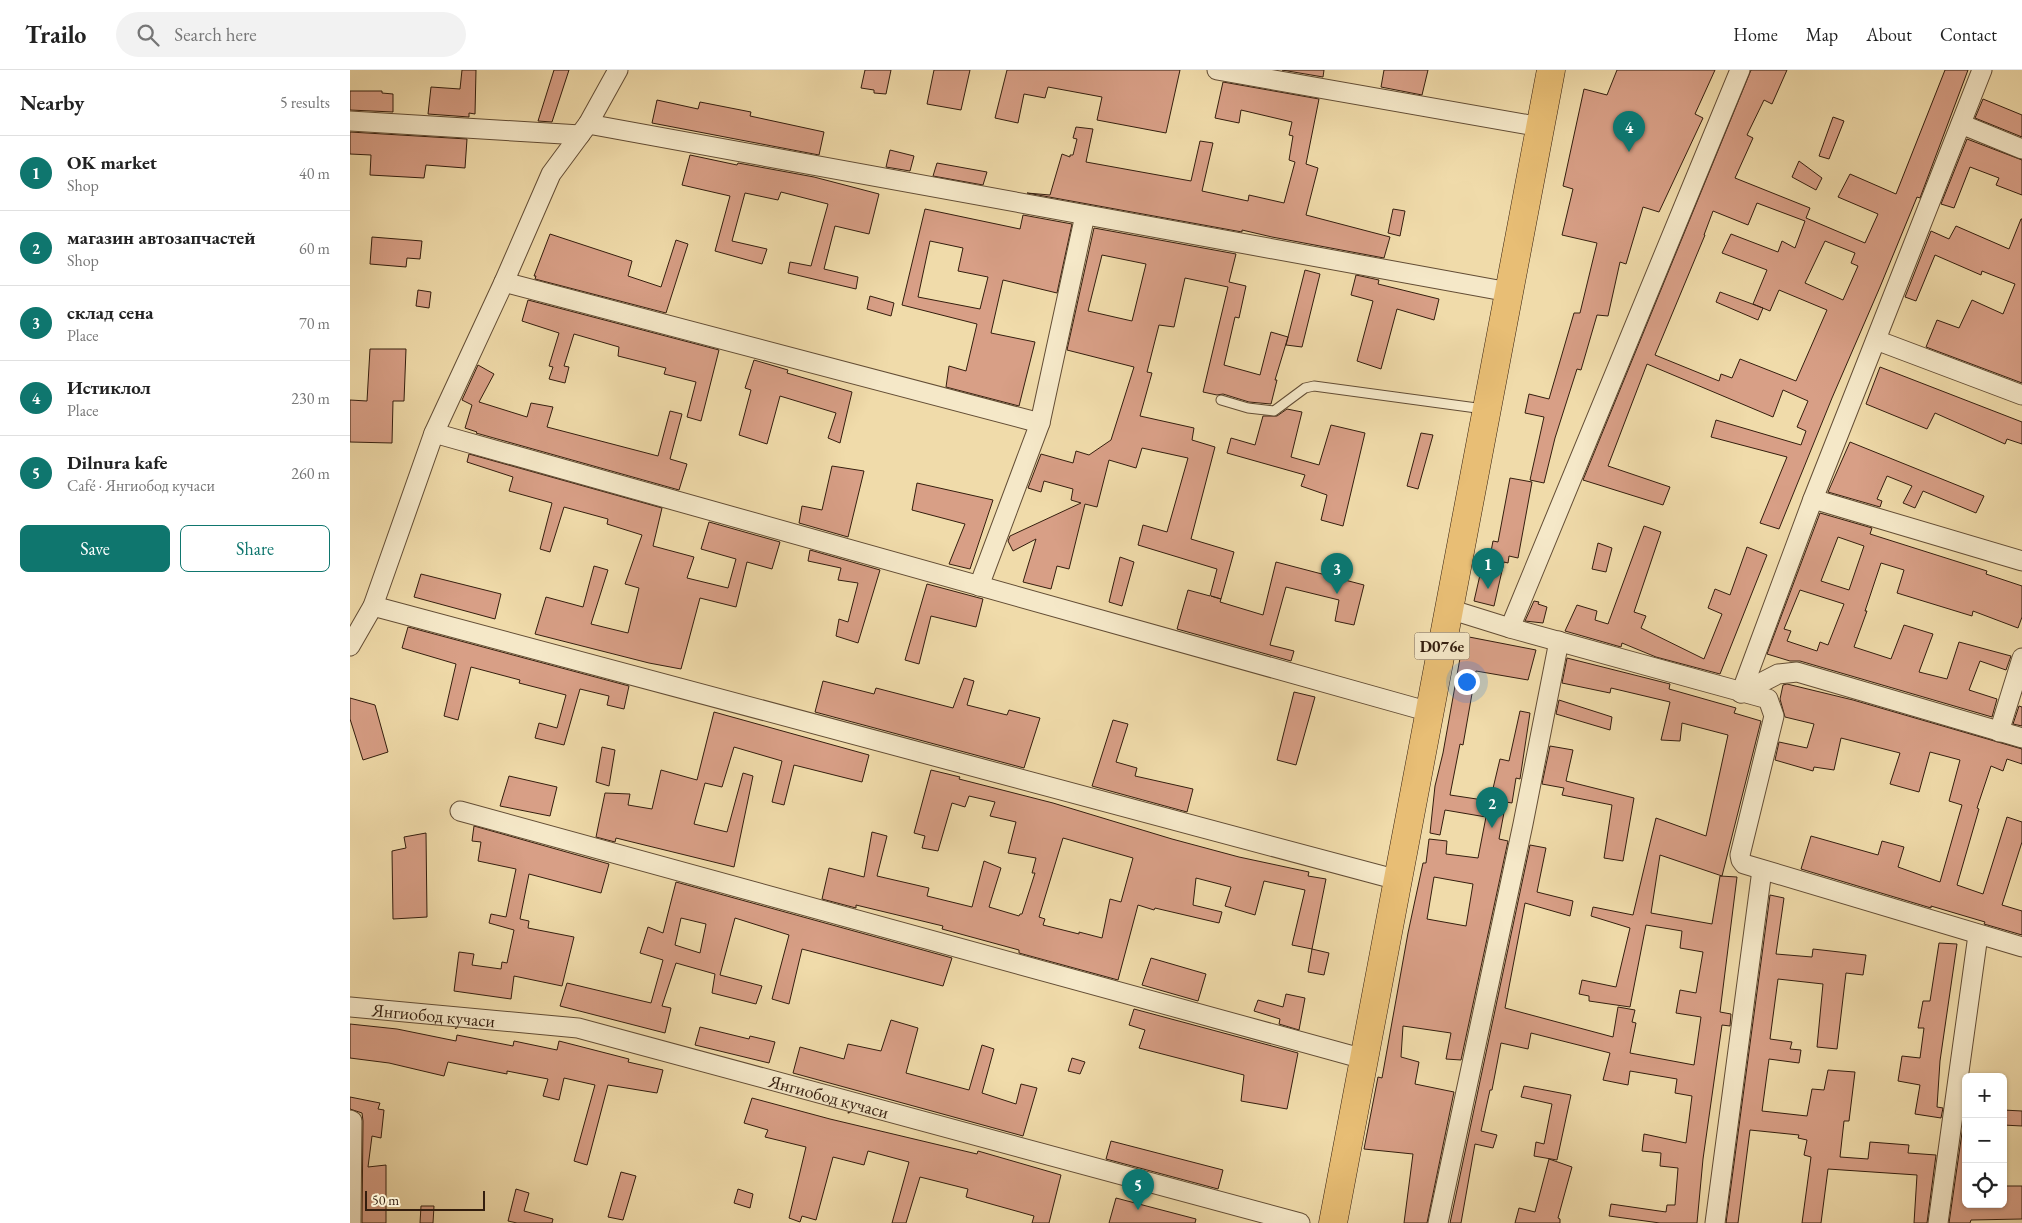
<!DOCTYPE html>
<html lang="en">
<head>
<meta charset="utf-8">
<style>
	:root { --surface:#fff; --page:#f2f2f2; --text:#222; --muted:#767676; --line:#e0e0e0; --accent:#0f766e }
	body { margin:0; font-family:"EB Garamond",serif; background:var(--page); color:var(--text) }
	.controls { position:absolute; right:15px; bottom:15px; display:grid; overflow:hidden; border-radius:8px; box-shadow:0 1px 4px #0004 }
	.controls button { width:45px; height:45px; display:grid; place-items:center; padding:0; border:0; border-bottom:1px solid var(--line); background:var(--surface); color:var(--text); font:25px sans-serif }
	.scale { position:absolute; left:15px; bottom:12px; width:120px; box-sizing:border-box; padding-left:5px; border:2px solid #341e0e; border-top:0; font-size:14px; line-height:18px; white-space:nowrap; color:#341e0e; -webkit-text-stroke:4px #f5e8c8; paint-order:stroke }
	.you { position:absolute; left:1116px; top:611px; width:18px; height:18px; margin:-12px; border:4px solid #fff; border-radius:50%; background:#1a73e8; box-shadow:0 0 0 8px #1a73e833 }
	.badge { display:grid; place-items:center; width:32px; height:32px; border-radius:50%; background:var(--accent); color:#fff; font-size:16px; font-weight:700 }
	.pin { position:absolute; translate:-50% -41px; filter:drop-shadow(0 1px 2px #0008) }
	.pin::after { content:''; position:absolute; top:26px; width:18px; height:15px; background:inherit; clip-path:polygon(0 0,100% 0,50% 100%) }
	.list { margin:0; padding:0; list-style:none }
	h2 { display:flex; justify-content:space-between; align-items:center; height:65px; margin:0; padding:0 20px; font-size:21px }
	h2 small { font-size:16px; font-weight:400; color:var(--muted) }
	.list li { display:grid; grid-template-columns:32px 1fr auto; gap:15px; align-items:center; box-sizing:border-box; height:75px; padding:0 20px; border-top:1px solid var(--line) }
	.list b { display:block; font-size:19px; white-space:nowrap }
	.list p { margin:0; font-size:16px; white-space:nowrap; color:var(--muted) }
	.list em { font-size:16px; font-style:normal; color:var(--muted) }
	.actions { display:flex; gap:10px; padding:15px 20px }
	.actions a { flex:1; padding:11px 0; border:1px solid var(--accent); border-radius:8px; text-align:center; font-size:18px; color:var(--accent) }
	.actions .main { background:var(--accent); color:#fff }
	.icon { flex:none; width:28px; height:28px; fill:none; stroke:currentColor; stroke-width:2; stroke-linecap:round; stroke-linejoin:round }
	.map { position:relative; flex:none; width:1672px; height:1153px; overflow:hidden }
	header { display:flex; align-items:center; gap:30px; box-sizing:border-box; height:70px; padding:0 25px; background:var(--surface); border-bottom:1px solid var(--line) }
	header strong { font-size:24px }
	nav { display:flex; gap:28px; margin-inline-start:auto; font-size:18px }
	.search { width:350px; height:45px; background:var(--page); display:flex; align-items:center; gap:12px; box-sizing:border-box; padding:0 18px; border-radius:28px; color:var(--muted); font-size:19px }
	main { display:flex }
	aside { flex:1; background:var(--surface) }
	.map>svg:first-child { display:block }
	.building { fill:#d89f86; stroke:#341e0e; fill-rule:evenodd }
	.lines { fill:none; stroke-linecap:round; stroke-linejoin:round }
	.lane-casing { stroke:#634d35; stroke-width:11 }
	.street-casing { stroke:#634d35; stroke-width:21 }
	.primary-casing { stroke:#341e0e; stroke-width:29 }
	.lane { stroke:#f5e8c8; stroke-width:9 }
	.street { stroke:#f5e8c8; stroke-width:19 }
	.primary { stroke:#e8be75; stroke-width:28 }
	.labels { text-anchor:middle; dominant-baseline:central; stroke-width:5; stroke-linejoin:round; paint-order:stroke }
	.shield { fill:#f5e8c8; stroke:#6e5b46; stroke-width:1 }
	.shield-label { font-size:16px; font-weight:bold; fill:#341e0e }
	.street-label { font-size:18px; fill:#341e0e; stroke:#f5e8c8 }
</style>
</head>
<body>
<header>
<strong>Trailo</strong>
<div class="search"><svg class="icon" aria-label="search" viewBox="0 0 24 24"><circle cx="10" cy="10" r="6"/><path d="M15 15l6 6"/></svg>Search here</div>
<nav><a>Home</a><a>Map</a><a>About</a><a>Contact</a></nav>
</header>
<main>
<aside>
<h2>Nearby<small>5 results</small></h2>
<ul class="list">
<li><span class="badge">1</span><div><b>OK market</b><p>Shop</p></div><em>40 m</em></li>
<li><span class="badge">2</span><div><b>магазин автозапчастей</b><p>Shop</p></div><em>60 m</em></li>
<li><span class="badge">3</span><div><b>склад сена</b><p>Place</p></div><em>70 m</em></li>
<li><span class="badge">4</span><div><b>Истиклол</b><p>Place</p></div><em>230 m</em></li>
<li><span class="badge">5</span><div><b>Dilnura kafe</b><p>Café · Янгиобод кучаси</p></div><em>260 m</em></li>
</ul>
<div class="actions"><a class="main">Save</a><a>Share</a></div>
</aside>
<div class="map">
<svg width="1672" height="1153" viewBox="0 0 1672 1153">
	<rect width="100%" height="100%" fill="#f0dbaa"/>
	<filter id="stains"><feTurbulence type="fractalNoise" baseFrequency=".004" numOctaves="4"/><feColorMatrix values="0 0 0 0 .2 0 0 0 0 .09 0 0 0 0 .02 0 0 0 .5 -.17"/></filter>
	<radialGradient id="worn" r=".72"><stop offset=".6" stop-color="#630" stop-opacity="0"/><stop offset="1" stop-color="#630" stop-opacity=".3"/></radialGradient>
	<path class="building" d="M112 0H126L125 44 119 43V47L78 44 81 17 110 19Z
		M204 0H219L202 52 188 51Z
		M515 0H541L536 24 524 23V20L511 18Z
		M584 0H620L611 40 577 34Z
		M657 0H830L816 63 747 50 752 27 698 17 695 28 674 24 668 53 645 48Z
		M932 0H974L973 7Z
		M1034 0H1078L1072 25 1031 17Z
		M1267 0H1365L1345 44 1353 48 1309 142 1293 137 1276 194 1270 192 1258 246 1247 245 1231 300 1227 299 1205 368 1194 413 1180 410 1194 347 1175 343 1179 324 1199 329 1224 243H1230L1247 173 1212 165 1223 119 1213 116 1234 19 1257 25Z
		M1401 0H1437L1422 34 1414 30 1397 65 1403 68 1385 108 1460 138 1456 148 1515 173 1528 144 1488 127 1500 104 1546 124 1595 0H1618L1570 128 1567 127 1530 217 1482 328 1429 459 1410 453 1437 387 1361 367 1366 350 1451 375 1456 361 1447 357 1458 331 1433 320 1423 347 1297 294 1258 396 1320 417 1313 435 1233 410ZM1407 133 1455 151 1445 178 1432 171 1428 182 1381 164 1372 183 1417 200 1403 234 1420 241 1429 220 1477 240 1446 311 1390 289 1382 308 1371 304 1369 311 1305 285 1355 165H1354L1363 141 1398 155ZM1475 171 1505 183 1501 193 1508 196 1493 230 1455 213Z
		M873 12 969 29 956 94 968 98 956 145 1040 167 1034 188 922 167 892 160V162L677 123 700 125 712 84 720 87V85H723L727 69 723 68 726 57 743 59 736 92 841 111 850 71 863 73 852 121 898 131 899 125 934 133 945 92 939 90 943 66 939 65 942 52 891 40 889 53 865 48Z
		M0 21H32V23L43 24V42L0 40Z
		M1633 29 1672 45V67L1625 48Z
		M307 30 348 39 350 32 401 42 400 46 474 62 469 85 302 53Z
		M1483 47 1494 51 1479 89 1469 86Z
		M0 62 117 69 115 98 76 95 74 108 20 105 21 85 0 84Z
		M1617 69 1672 90V125L1646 115 1649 108 1620 97 1604 138 1591 134Z
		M540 80 564 86 560 101 536 97Z
		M340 85 387 95 388 93 464 107 529 124 519 164 485 156 474 199 508 207 506 219 438 203 440 192 461 196 478 134 431 122 428 130 395 123 382 171 417 179 412 194 365 181 380 126 332 115Z
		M1449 91 1472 108 1466 120 1442 107Z
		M587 93 637 102 633 115 583 106Z
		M575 139 670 159 673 145 722 154 707 223 653 210 641 263 685 272 669 336 596 317 599 296 616 301 627 254 552 235ZM580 171 613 178 608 201 638 207 630 239 568 227Z
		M1043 139 1055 141 1050 166 1038 163Z
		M1671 149H1672V313L1576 277 1587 250 1609 258 1622 230 1653 244 1665 214 1632 201 1631 205 1585 185 1566 231 1555 227 1581 161 1599 169 1606 156 1659 179Z
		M744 158 886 184 879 212 896 216 889 248 885 247 874 295 910 305 921 262 938 267 925 310H927L921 334 899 332 873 324 867 325 853 322 878 217 835 208 824 257 809 255 797 302 802 303 790 346 844 358 842 370 865 377 841 469 884 482 871 529 861 526 871 529 870 532 913 545 926 492 1014 515 1004 555 985 551 989 530 936 517 920 575 944 581 941 591 827 559 838 520 860 526 867 499 788 475 793 455 817 462 838 388 792 378 786 398 759 390 747 437 735 434 719 499 707 496 701 519 673 512 686 469 663 481 658 471 660 466 731 433 721 430 723 419 694 411 691 422 678 418 691 384 723 393 726 381 739 385 761 370 784 297 717 280ZM752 185 796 194 782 251 738 241Z
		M200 164 282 191 278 206 311 217 326 170 338 174 316 243 185 209 186 206H184Z
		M22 167 72 171 70 189 57 188 56 197 20 194Z
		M955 200 970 204 952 277 936 275Z
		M1006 205 1029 210 1028 214 1089 229 1084 250 1047 239 1031 299 1007 291 1023 231 1001 225Z
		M68 220 81 222 79 238 66 236Z
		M1370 222 1413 238 1408 250 1366 232Z
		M520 226 544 233 541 246 517 239Z
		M178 230 369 280 351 351 337 347 346 312 314 304 316 298 268 286 269 277 224 264 214 296 219 297 215 313 199 309 203 297 199 296 209 263 172 251Z
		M20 279H56L54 331H43L42 373 0 372V330L17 331Z
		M404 290 438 300 437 303 502 322 490 373 478 368 486 343 430 326 417 374 389 365 401 320 395 318Z
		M128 295 144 304 129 332 177 347 181 333 203 337 197 357 308 386 320 341 332 344 320 389 337 394 329 420 126 363 127 362 115 358 122 335 112 330Z
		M1530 297 1672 352V374L1657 369 1655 374 1585 343 1577 359 1516 334Z
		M937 339 952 342 941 387 969 395 981 355 1015 363 993 456 971 450 977 425 951 416 955 405 877 383 881 368 905 375 913 346H927Z
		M1071 363 1083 365 1068 419 1057 416Z
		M1500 372 1634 426 1626 443 1573 421 1565 438 1553 433 1562 416 1537 406 1527 429 1532 431 1530 437 1478 422Z
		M119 384 312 438 303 476 344 487 337 508 378 518 386 489 351 479 359 452 430 472 422 499 397 492 386 537 350 528 331 599 299 593 185 564 196 527 233 537 244 496 258 500 241 554 278 563 289 518 275 514 292 465 257 454 258 449 214 437 200 482 190 479 202 433 159 421 163 407 117 392Z
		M482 396 514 401 498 467 449 453 452 436 472 440Z
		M1160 408 1182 412 1168 488 1159 486 1158 493 1154 492 1144 536 1124 531 1130 505 1133 506 1136 491 1139 492 1143 471 1148 472Z
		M567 413 643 430 620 499 599 494 615 454 562 440Z
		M1470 443 1522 458 1520 464 1637 501 1636 504 1672 516V547L1668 558 1623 541 1622 546 1547 523 1554 500 1531 493 1515 541H1517L1504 577 1541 589 1554 555 1583 564 1569 602 1597 609 1609 572 1661 586 1656 600 1630 591 1619 620 1647 629 1642 647 1450 591H1440L1417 584ZM1488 467 1514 476 1499 520 1471 511ZM1450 520 1494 534 1478 575 1470 572 1467 581 1437 571 1441 561 1434 559Z
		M1294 456 1311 462 1284 542 1296 546 1291 558 1354 589 1372 544 1358 538 1365 519 1380 525 1397 477 1417 485 1370 604 1306 587 1272 573 1271 577 1215 561 1227 535 1247 541 1245 550 1258 554Z
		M1248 473 1262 478 1256 502 1242 499Z
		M460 480 530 500 508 573 486 566 489 549 498 552 508 513 488 510 491 498 458 491Z
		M770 487 784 492 772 536 759 532Z
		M71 504 151 524 145 549 64 527Z
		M577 514 633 529 626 557 581 546 569 594 555 590Z
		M1184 531 1189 532 1188 534 1197 537 1193 553 1175 551Z
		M58 557 279 616 274 639 257 635 259 626 230 619 214 675 185 668 189 653 207 658 216 625 169 613 170 610 121 597 108 650 94 646 106 594 52 578Z
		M1114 566 1186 580 1178 610 1126 601 1113 675 1110 674 1100 725 1140 731 1150 689 1159 691 1170 641 1180 643 1170 709 1166 708 1162 733 1156 732 1149 769 1158 771 1111 990 1096 989 1101 963 1053 956 1051 987 1069 992 1065 1014 1104 1022 1077 1153H1054L1063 1084 1014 1079 1028 1007 1032 1008 1058 863 1073 793H1076L1079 769 1097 771 1096 784 1128 788 1136 747 1095 740 1090 765 1080 763 1085 716 1093 683ZM1084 807 1123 814 1116 856 1077 849Z
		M1217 588 1320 614 1319 619 1386 638 1384 643 1411 651 1372 806 1310 785 1301 843 1362 854 1370 806 1387 807 1370 942 1381 944 1380 956 1372 955 1353 1089 1347 1153H1310L1259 1146 1261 1134 1316 1142 1317 1135H1325L1328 1098 1310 1096 1311 1083 1292 1081 1294 1064 1336 1073 1342 1026 1325 1023 1327 1009 1280 1001 1278 1015 1253 1010 1260 983 1181 963 1178 979 1151 973 1142 1020H1140L1131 1061 1147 1065 1143 1078 1125 1074 1111 1153H1100L1180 775 1196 778 1187 822 1223 831 1220 846 1175 833 1155 938 1263 967 1268 937 1285 940 1282 952 1286 953 1280 983 1344 995 1351 947 1326 943 1330 920 1346 923 1353 882 1330 878 1332 861 1296 855 1280 937 1239 931V926L1229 924 1232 910 1266 917 1280 858 1241 846 1243 837 1283 845 1306 748 1356 766 1378 665 1332 653 1330 671 1311 670 1320 632 1261 618 1260 623 1212 613Z
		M614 608 624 611 617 635 657 645 659 640 690 648 674 698 465 642 473 611 524 624 526 618 603 638Z
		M1437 614 1503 630 1672 679V694L1657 689 1653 701 1641 696 1627 738 1629 739 1607 815 1633 824 1657 747 1672 752V772L1652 835 1672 841V865L1634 854 1635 852 1581 836V838L1451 799 1461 766 1528 785 1532 771 1554 777 1548 797 1590 812 1612 735 1599 731 1610 690 1580 682 1569 722 1540 714 1550 683 1491 668 1484 700 1464 697 1463 701 1425 690 1429 672 1457 678 1464 654 1435 647 1430 629 1433 615Z
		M944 622 965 627 946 695 927 690Z
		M0 628 25 635 38 682 13 690 0 649Z
		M1209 630 1262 647 1260 660 1206 644Z
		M1669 636 1672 637V656L1663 654Z
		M364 642 519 685 512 712 444 695 434 735 422 732 432 691 384 677 372 717 355 713 344 754 377 762 393 703 403 706 384 797 266 768 265 772 246 767 255 723 280 724 278 735 302 739 311 700 347 710Z
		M763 650 778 654 766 692 787 698 785 706 843 719 837 742 742 716Z
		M1200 676 1223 680 1216 711 1284 728 1273 791 1254 788 1262 735 1212 725 1214 718 1192 714Z
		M252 677 265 680 259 716 246 712Z
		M581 700 610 707 609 709 703 733 822 769 889 787 959 802 958 806 976 809 962 879 942 875 955 820 914 811 905 845 875 836 881 817 846 808 843 835 872 842 869 853 805 838 804 840 788 835 768 910 669 883V880L592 859 593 856 506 835V838L472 829 479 798 514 807 522 762 537 766 527 806 579 818 577 826 622 837 634 791 651 798 639 837 669 846 670 844H672L685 803H682L686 788 658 783 666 752 640 746 645 732 619 726 615 737 602 733 588 781 572 778 575 766 564 763ZM713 768 783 788 771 832 760 829 752 868 729 862V864L693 855 695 849 689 847Z
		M159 706 207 717 200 746 150 736Z
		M124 756 259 794 251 823 179 804 170 849 179 851 178 858 224 867 212 916 164 906 161 929 104 921 109 882 124 884 122 895 151 899 152 892 157 893 164 860 139 853 141 844 156 847 166 799 128 791 131 772 122 771Z
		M76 763 77 847 43 849 42 781 56 778 54 767Z
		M326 812 602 888 593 916 452 879 439 934 422 929 439 865 385 848 370 905 412 916 406 934 362 923 365 904 326 893 312 936 321 938 315 963 210 936 217 913 301 933 313 890 290 883 298 857 313 863ZM331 848 356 854 350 883 325 875Z
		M1420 825 1434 828 1426 884 1462 887 1463 879 1516 885 1513 905 1496 903 1487 979 1467 977 1473 914 1428 909 1420 969 1442 972 1440 979 1451 980 1449 993 1419 989 1412 1041 1457 1046 1462 1019 1474 1020 1478 1000 1505 1002 1499 1051H1494L1490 1087 1518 1089 1520 1072 1559 1075 1558 1083 1586 1085 1577 1153H1564L1567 1105 1478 1099 1471 1153H1452L1461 1087 1454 1085 1457 1070 1448 1068 1449 1065 1400 1060 1388 1153H1376Z
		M1589 873 1607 874 1590 991 1587 1037 1593 1038 1591 1048 1565 1044 1570 1015 1548 1011 1552 986 1570 988 1574 958H1568L1573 931H1580Z
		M962 879 979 883 974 905 958 902Z
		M801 888 856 904 848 931 792 915Z
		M936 924 955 928 949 960 929 954 930 949 904 941 908 930 933 937Z
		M784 939 948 983 937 1039 891 1031 894 1005 789 978 795 960 779 955Z
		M541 950 568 958 556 1003 619 1020 632 975 644 979 632 1023 666 1034 671 1014 687 1018 673 1066 443 1003 450 977 494 989 498 974 531 981Z
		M0 954 47 959 106 971 107 965 163 976 164 971 207 980 209 971 279 989 278 992 313 1000 307 1023 258 1015 237 1095 224 1091 245 1015 214 1008 209 1030 193 1026 198 1009 157 1001V1004L98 992 94 1006 39 993 0 988Z
		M350 957 399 969 400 966 425 972 419 993 345 975Z
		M722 988 735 992 730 1004 718 1001Z
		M1174 1016 1221 1025 1207 1090 1184 1086 1186 1072 1194 1074 1202 1034 1171 1027Z
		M0 1027 30 1033 28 1039 34 1040 31 1068 22 1066 18 1097 36 1095V1153H12L13 1051 12 1043 0 1039Z
		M402 1028 480 1049 627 1084 628 1081 711 1105 699 1153H682L684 1146 616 1127 618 1119 570 1107 556 1153H542L559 1092 518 1081 514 1095 483 1087 466 1150 452 1146 450 1152 439 1148 456 1077 415 1067 418 1060 394 1053Z
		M1616 1035V1134H1653V1116H1672V1149L1621 1150 1620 1153H1599Z
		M1653 1040 1672 1041V1056L1653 1055Z
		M761 1071 873 1100 868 1119 756 1089Z
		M1199 1089 1222 1097 1208 1148 1210 1149V1153H1165L1169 1138 1185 1142Z
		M271 1102 286 1106 273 1150 258 1147Z
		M166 1119 179 1123 174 1141 203 1149 202 1153H167L158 1151Z
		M388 1119 403 1124 400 1138 384 1133Z
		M766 1128 846 1149 845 1153H759Z
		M71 1136H84L83 1153H70Z"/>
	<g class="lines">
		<defs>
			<path id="lane" d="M871 330 898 338 924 341 955 318 964 316 1134 339"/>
			<g id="street">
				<path d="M867 0 1191 57"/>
				<path d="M0 51 230 65"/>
				<path d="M238 54 1159 222"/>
				<path d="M1611 54 1672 79"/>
				<path d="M154 212 690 353"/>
				<path d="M1526 270 1672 325"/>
				<path d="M84 363 1080 642"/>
				<path d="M1463 429 1672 491"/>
				<path d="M629 516 690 353 735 145"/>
				<path d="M23 536 1048 810"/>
				<path d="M1099 539 1160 558 1418 629 1424 646 1390 785 1391 790 1394 794 1672 877"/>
				<path d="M1160 558 1390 0"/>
				<path d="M0 576 23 536 84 363 154 212 201 104 238 54 268 0"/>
				<path d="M1391 623 1463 429 1632 0"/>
				<path d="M1391 623 1428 604 1447 602 1672 668"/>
				<path d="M1649 662 1672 588"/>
				<path d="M110 741 1014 989"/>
				<path id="s1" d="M0 937 228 958 950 1153"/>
				<path d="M0 1050 2 1051 1 1153"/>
				<path d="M1088 1153 1173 754 1209 571"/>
				<path d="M1365 1153 1412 800"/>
				<path d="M1588 1153 1628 865"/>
			</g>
			<path id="primary" d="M983 1153 1201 0"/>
		</defs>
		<use href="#lane" class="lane-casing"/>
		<use href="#street" class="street-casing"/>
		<use href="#primary" class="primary-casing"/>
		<use href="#lane" class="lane"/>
		<use href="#street" class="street"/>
		<use href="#primary" class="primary"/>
	</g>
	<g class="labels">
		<rect class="shield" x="1064.5" y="562.5" width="55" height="27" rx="4"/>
		<g class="shield-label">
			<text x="1092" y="576">D076e</text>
		</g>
		<g class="street-label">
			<text stroke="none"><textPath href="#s1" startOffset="84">Янгиобод кучаси</textPath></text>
			<text stroke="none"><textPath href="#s1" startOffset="489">Янгиобод кучаси</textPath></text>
		</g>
	</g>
	<rect width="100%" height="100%" filter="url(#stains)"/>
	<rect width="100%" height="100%" fill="url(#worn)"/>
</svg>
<div class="controls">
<button>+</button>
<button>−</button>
<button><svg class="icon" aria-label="locate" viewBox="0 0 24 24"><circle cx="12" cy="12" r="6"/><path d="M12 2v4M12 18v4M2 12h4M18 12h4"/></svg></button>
</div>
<div class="scale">50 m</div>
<div class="you"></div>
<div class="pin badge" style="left:1138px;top:519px">1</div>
<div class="pin badge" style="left:1142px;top:758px">2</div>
<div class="pin badge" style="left:987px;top:524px">3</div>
<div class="pin badge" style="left:1279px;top:82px">4</div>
<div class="pin badge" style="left:788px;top:1140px">5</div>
</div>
</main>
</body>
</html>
